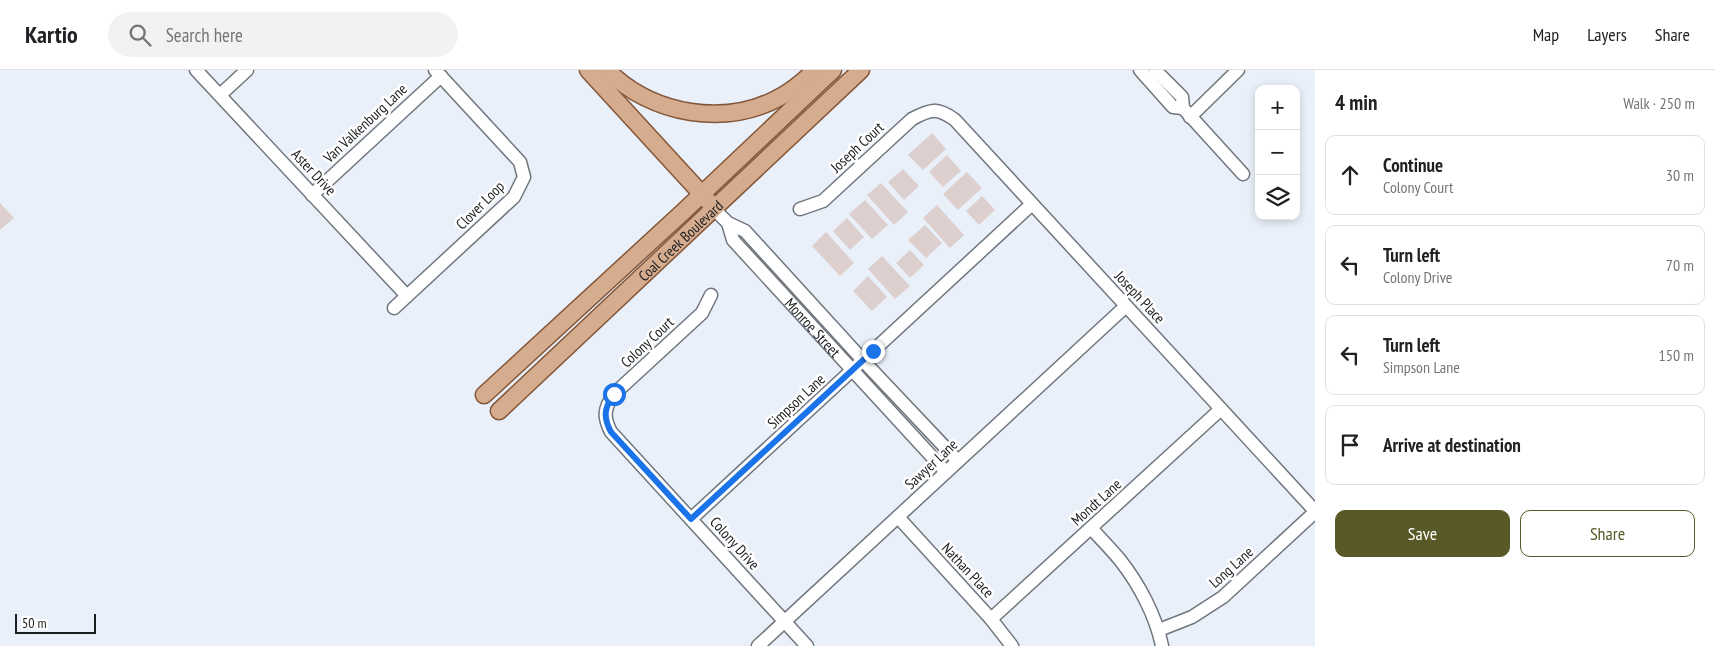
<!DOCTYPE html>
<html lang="en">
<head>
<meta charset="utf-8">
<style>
	:root { --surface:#fff; --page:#f2f2f2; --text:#202124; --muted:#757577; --line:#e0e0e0; --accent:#585927 }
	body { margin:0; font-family:"PT Sans Narrow",sans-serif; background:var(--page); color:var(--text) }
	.controls { position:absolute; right:15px; top:15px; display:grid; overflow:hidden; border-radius:10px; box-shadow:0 2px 8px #0003 }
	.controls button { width:45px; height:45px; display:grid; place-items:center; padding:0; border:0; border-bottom:1px solid var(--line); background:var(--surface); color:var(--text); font:25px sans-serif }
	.scale { position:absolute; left:15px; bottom:12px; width:81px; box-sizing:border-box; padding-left:5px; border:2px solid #1c1e21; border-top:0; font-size:14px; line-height:18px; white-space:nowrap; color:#1c1e21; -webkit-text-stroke:4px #fff; paint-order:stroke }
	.stop { position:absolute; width:15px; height:15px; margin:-11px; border:4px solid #1a73e8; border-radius:50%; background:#fff }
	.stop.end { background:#1a73e8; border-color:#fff; box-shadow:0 1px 5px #0008 }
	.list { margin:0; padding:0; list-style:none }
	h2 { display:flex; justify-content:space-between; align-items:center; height:65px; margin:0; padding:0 20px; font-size:21px }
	h2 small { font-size:16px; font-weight:400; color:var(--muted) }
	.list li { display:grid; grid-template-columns:32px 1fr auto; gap:15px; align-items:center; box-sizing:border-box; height:80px; margin:0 10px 10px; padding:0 10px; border:1px solid var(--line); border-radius:10px }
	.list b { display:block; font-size:19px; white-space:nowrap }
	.list p { margin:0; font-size:16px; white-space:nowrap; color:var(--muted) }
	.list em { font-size:16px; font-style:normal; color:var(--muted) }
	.actions { display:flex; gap:10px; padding:15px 20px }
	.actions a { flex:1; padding:11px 0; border:1px solid var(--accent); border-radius:10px; text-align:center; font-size:18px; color:var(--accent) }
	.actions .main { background:var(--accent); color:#fff }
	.icon { flex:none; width:28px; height:28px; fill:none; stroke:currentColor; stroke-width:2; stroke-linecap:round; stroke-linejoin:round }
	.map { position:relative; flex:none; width:1315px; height:576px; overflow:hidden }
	header { display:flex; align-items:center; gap:30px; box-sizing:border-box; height:70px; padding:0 25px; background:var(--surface); border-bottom:1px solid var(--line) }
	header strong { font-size:24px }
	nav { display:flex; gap:28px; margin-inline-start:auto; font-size:18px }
	.search { width:350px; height:45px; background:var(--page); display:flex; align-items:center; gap:12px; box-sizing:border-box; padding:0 18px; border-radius:28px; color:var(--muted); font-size:19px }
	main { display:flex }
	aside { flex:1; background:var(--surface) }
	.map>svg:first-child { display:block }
	.building { fill:#dccfce }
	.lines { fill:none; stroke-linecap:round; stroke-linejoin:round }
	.minor-casing { stroke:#70767d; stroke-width:15 }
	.major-casing { stroke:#835638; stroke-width:19 }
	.minor { stroke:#fff; stroke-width:12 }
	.major { stroke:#d6ac8f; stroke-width:16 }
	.route { stroke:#1a73e8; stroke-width:6 }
	.labels { text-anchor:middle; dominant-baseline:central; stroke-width:5; stroke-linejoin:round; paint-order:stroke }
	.street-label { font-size:15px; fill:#1c1e21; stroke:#fff }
</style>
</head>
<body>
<header>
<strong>Kartio</strong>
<div class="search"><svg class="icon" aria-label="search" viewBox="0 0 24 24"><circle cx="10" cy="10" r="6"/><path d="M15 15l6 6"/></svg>Search here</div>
<nav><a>Map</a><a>Layers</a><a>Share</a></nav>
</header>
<main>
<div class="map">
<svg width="1315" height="576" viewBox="0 0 1315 576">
	<rect width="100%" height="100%" fill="#eaf0f9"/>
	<path class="building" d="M932 63 946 79 923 100 908 85Z
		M947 85 961 101 943 117 929 102Z
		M903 99 919 116 904 130 888 112Z
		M967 102 982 118 958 140 943 124Z
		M881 113 908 142 894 155 867 125Z
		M982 126 995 140 979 155 966 141Z
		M865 130 888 155 872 169 849 144Z
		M0 133 14 148 0 160Z
		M937 135 964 165 950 178 923 148Z
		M847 148 864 167 850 180 833 161Z
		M925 155 942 173 926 188 908 170Z
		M826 162 854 193 840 206 812 176Z
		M910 180 924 195 910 208 896 193Z
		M882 186 910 216 895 229 868 199Z
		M868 206 887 227 872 241 853 221Z"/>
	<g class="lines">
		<defs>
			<g id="minor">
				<path d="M196 0 407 226"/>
				<path d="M1140 0 1173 37 1183 38"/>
				<path d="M1155 0 1182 27 1183 38 1243 104"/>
				<path d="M220 25 247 0"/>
				<path d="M1190 47 1238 0"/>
				<path d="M312 125 441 6"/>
				<path d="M713 138 728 153 745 161 871 299 958 391"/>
				<path d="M800 139 823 131 912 49C931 39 937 37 955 50L1315 441"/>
				<path id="s1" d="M728 153 733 170 946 402"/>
				<path d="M711 225 702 243 614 324C604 338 603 347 611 362L807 576"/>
				<path d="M394 238 514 127 524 107 520 92 435 0"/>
				<path d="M898 447 991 549 1012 576"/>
				<path d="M691 449 1032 134"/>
				<path d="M1091 458C1101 469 1111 479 1120 490 1139 514 1156 546 1162 576"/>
				<path d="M991 549 1221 339"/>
				<path d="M1159 560 1192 547 1223 527 1315 442"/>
				<path d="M758 576 1126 236"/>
			</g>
			<g id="major">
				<path d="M588 0 709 132"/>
				<path d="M607 0C652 45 726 58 782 26 794 19 805 10 815 0"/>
				<path d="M484 325 684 141 833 0"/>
				<path id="s2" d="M499 341 861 0"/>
			</g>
		</defs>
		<use href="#minor" class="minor-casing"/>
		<use href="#major" class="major-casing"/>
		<use href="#minor" class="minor"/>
		<use href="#major" class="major"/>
	</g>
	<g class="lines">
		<path class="route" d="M614 324C604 338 603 347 611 362L691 449 873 281"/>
	</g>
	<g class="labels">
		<g class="street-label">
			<text transform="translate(365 53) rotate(-43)">Van Valkenburg Lane</text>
			<text transform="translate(857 77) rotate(-43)">Joseph Court</text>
			<text transform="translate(314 102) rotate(47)">Aster Drive</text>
			<text transform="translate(480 135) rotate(-45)">Clover Loop</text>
			<text stroke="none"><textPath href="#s2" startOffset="249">Coal Creek Boulevard</textPath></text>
			<text transform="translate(1140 227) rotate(47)">Joseph Place</text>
			<text stroke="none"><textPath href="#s1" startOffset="136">Monroe Street</textPath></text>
			<text transform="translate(647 272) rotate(-43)">Colony Court</text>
			<text transform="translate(796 331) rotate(-43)">Simpson Lane</text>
			<text transform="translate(931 394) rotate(-43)">Sawyer Lane</text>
			<text transform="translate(1096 432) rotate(-42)">Mondt Lane</text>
			<text transform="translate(735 473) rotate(48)">Colony Drive</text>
			<text transform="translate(1231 497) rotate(-42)">Long Lane</text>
			<text transform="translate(968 500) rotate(47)">Nathan Place</text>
		</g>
	</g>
</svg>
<div class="controls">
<button>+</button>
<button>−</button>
<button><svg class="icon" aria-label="layers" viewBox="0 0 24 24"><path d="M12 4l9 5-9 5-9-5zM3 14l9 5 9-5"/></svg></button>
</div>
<div class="scale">50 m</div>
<div class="stop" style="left:614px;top:324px"></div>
<div class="stop end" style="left:873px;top:281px"></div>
</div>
<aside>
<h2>4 min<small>Walk · 250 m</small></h2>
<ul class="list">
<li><svg class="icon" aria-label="ahead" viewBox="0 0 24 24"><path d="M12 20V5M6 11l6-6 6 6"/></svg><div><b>Continue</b><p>Colony Court</p></div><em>30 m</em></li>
<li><svg class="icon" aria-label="left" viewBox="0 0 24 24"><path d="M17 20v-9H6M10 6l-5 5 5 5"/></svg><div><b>Turn left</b><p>Colony Drive</p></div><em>70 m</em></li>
<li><svg class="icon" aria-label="left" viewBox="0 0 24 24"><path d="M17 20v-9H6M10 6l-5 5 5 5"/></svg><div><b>Turn left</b><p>Simpson Lane</p></div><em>150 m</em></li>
<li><svg class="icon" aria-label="arrive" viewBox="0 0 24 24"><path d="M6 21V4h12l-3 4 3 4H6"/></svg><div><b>Arrive at destination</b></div></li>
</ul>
<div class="actions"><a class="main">Save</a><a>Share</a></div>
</aside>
</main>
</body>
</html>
